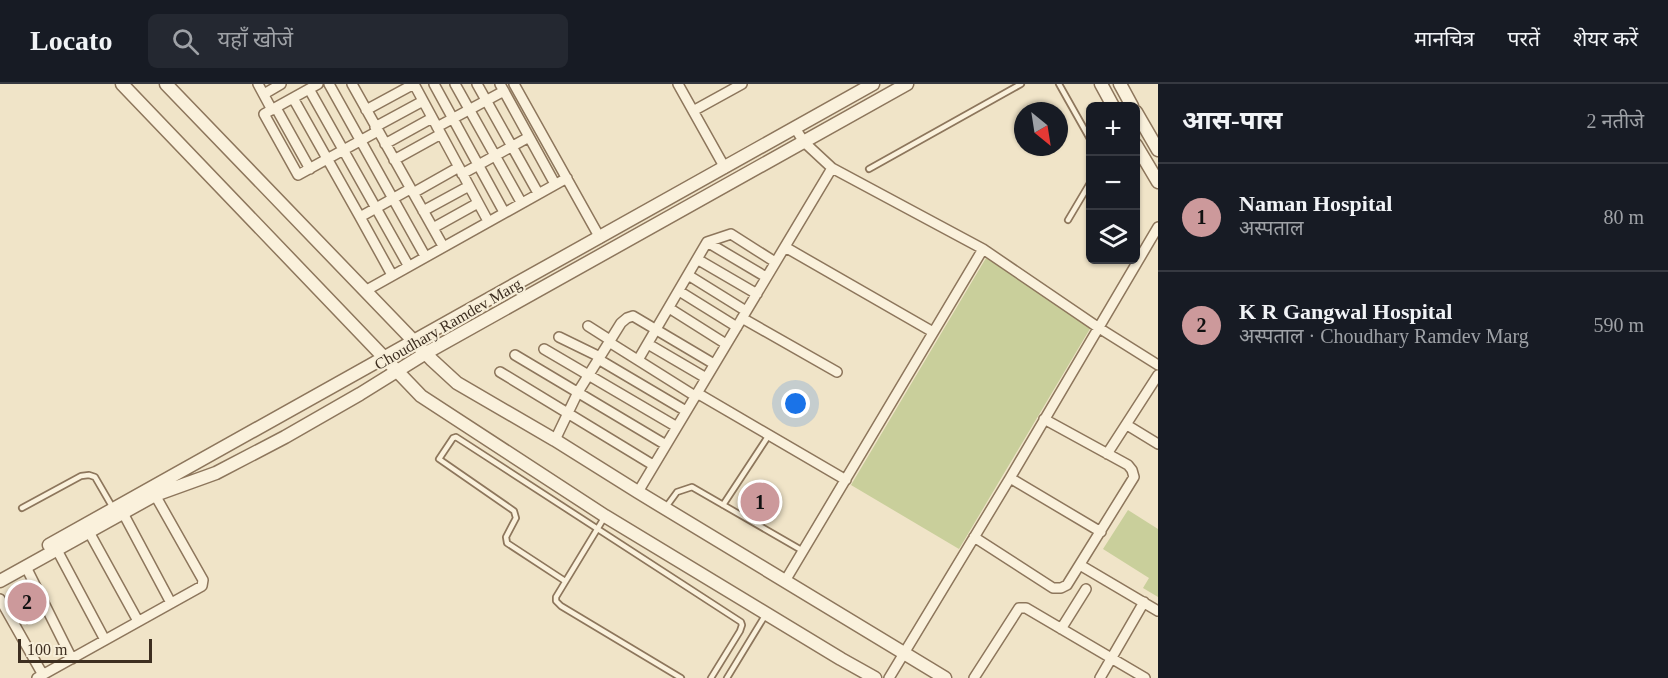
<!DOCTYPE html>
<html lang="hi">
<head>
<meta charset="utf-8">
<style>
	:root { --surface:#171b24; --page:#242831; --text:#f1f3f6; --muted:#9ea1a6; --line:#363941; --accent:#cc999b }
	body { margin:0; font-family:"Times New Roman","Noto Sans Devanagari",serif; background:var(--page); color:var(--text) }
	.controls { position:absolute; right:18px; top:18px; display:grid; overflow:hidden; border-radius:9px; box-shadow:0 2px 4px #0004 }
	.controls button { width:54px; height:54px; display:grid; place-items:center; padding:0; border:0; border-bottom:2px solid var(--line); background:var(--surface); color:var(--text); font:30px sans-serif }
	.compass { position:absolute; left:1014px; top:18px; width:54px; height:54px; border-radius:50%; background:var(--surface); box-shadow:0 2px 4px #0004; rotate:150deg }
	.scale { position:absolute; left:18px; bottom:15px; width:134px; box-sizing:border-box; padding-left:6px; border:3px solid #3d2e20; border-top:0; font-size:16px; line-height:21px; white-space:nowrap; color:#3d2e20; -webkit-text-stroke:4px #f7eed8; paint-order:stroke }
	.you { position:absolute; left:796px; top:320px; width:21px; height:21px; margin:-15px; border:4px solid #fff; border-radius:50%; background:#1a73e8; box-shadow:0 0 0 9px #1a73e833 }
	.badge { display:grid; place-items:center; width:39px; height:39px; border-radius:50%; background:var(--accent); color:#111; font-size:20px; font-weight:700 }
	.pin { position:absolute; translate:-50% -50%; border:3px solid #fff; box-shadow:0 2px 6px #0006 }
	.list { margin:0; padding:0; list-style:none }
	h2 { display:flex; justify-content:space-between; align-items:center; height:78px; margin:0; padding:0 24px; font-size:26px }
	h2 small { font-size:20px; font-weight:400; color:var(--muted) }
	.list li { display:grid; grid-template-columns:39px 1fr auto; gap:18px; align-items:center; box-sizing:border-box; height:108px; padding:0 24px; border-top:2px solid var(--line) }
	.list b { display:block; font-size:22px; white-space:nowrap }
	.list p { margin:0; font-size:20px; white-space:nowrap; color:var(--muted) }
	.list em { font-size:20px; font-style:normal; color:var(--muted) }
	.icon { flex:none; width:33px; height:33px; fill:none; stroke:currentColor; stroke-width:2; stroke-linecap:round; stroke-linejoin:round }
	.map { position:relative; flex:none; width:1158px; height:594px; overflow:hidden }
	header { display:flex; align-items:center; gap:36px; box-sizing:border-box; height:84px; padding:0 30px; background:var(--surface); border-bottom:2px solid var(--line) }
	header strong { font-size:28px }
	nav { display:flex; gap:33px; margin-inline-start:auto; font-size:21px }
	.search { width:420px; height:54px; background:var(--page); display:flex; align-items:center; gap:15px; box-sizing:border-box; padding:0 21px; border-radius:9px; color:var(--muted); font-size:22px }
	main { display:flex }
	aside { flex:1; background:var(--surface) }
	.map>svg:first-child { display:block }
	.green { fill:#c9cf9b }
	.building { fill:#cf9f7d; stroke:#8d5f41; stroke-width:1.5 }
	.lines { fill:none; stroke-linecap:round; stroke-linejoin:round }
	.service-casing { stroke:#8d765c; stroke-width:8 }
	.minor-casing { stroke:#8d765c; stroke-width:12 }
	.tertiary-casing { stroke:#8d765c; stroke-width:15 }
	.service { stroke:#faf1dc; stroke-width:4.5 }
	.minor { stroke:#faf1dc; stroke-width:9 }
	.tertiary { stroke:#faf1dc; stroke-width:12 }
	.labels { text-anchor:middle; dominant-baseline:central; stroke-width:4.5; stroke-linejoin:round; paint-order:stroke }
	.street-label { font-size:16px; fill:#3d2e20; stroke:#f7eed8 }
</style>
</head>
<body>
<header>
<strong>Locato</strong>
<div class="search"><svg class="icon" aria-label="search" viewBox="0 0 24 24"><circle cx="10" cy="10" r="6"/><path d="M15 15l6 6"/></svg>यहाँ खोजें</div>
<nav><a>मानचित्र</a><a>परतें</a><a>शेयर करें</a></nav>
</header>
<main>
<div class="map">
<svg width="1158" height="594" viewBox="0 0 1158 594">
	<rect width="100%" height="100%" fill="#f0e4c8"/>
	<path class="green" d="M986 174 1094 238 959 465 851 401Z
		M1128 426 1158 445V513L1143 504 1149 494 1103 465Z"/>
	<path class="building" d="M756 406 768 413 756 437 743 430Z
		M26 508 41 532 27 540 12 516Z"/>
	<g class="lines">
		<defs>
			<path id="service" d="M1059 0 1090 55
				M869 85 1021 0
				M1068 136 1090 99
				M723 421 769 351
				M666 423 677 408 692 403 803 467
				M22 424 81 392 89 391 95 393 113 424
				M604 434 556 513V517L561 522 681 594
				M565 497 507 459 506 453 516 434 514 427 439 375 453 354 456 353 741 538 742 541 740 547 711 594
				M727 594 766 530"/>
			<path id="minor" d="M258 0 272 26
				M318 0 264 30 298 91 378 47
				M329 0 425 172
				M352 0 443 162
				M414 0 488 137
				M434 0 504 128
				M455 0 521 118
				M477 0 538 109
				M500 0 555 100
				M514 0 600 154
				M678 0 725 84
				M309 5 408 181
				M264 10 281 0
				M293 14 360 133
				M276 24 310 85
				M366 26 414 0
				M693 27 742 0
				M375 43 423 17
				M437 43 504 7
				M795 44 804 58 832 84 983 165 1099 244 1158 281
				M385 60 432 34
				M394 76 441 50
				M462 90 529 53
				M413 109 459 83
				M423 127 469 102
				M433 144 478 119
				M707 158 766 193
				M785 163 933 248
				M697 175 757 210
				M392 191 360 133 410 105
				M688 191 746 227
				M365 207 567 94
				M679 207 737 243
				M669 224 726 260
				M742 234 837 288
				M588 242 610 256
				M559 253 600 273
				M609 258 695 312
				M648 260 706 294
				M544 265 677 343
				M515 271 666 361
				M598 275 686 327
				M638 276 707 158 731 150 775 178
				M500 288 653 381
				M697 309 846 396
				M1127 341 1158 360
				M555 356 578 308 621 239 627 234 633 232 714 280
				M1107 370 1158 291
				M1010 394 1101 448
				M638 408 832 84
				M123 429 171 519
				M89 448 138 537
				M974 453 1053 504H1061L1067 501 1134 393 1132 386 1128 381 1044 335
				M57 466 105 556
				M1080 481 1158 527
				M26 483 72 575
				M785 497 983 165
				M0 515 43 591
				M1061 545 1086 505
				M37 594 202 502 203 496 155 411
				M889 594 1010 394 1158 143
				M974 594 1019 524H1026L1145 594
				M1100 594 1144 518"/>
			<path id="tertiary" d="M122 0 421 312 605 432 841 575 875 594
				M166 0 432 276 457 299 555 356 638 408 945 594
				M1101 0 1113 22
				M1120 0 1132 22
				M1136 28 1158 66
				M1136 61 1158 98
				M49 461 873 0
				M0 497 155 411 216 389 285 353 360 310 426 269 907 0"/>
		</defs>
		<use href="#service" class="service-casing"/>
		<use href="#minor" class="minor-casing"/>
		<use href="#tertiary" class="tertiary-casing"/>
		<use href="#service" class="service"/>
		<use href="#minor" class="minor"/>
		<use href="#tertiary" class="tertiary"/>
	</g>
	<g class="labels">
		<g class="street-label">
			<text transform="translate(448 240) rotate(-30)">Choudhary Ramdev Marg</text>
		</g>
	</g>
</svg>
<div class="controls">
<button>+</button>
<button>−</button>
<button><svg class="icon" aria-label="layers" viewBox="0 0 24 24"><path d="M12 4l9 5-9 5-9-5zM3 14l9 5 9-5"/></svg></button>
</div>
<svg class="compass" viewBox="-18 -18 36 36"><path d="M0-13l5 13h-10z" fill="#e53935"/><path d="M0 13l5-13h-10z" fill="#9ea1a6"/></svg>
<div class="scale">100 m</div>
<div class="you"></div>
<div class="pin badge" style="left:760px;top:418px">1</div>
<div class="pin badge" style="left:27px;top:518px">2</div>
</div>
<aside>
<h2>आस-पास<small>2 नतीजे</small></h2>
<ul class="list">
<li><span class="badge">1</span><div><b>Naman Hospital</b><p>अस्पताल</p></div><em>80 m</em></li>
<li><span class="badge">2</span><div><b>K R Gangwal Hospital</b><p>अस्पताल · Choudhary Ramdev Marg</p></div><em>590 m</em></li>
</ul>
</aside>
</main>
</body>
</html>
